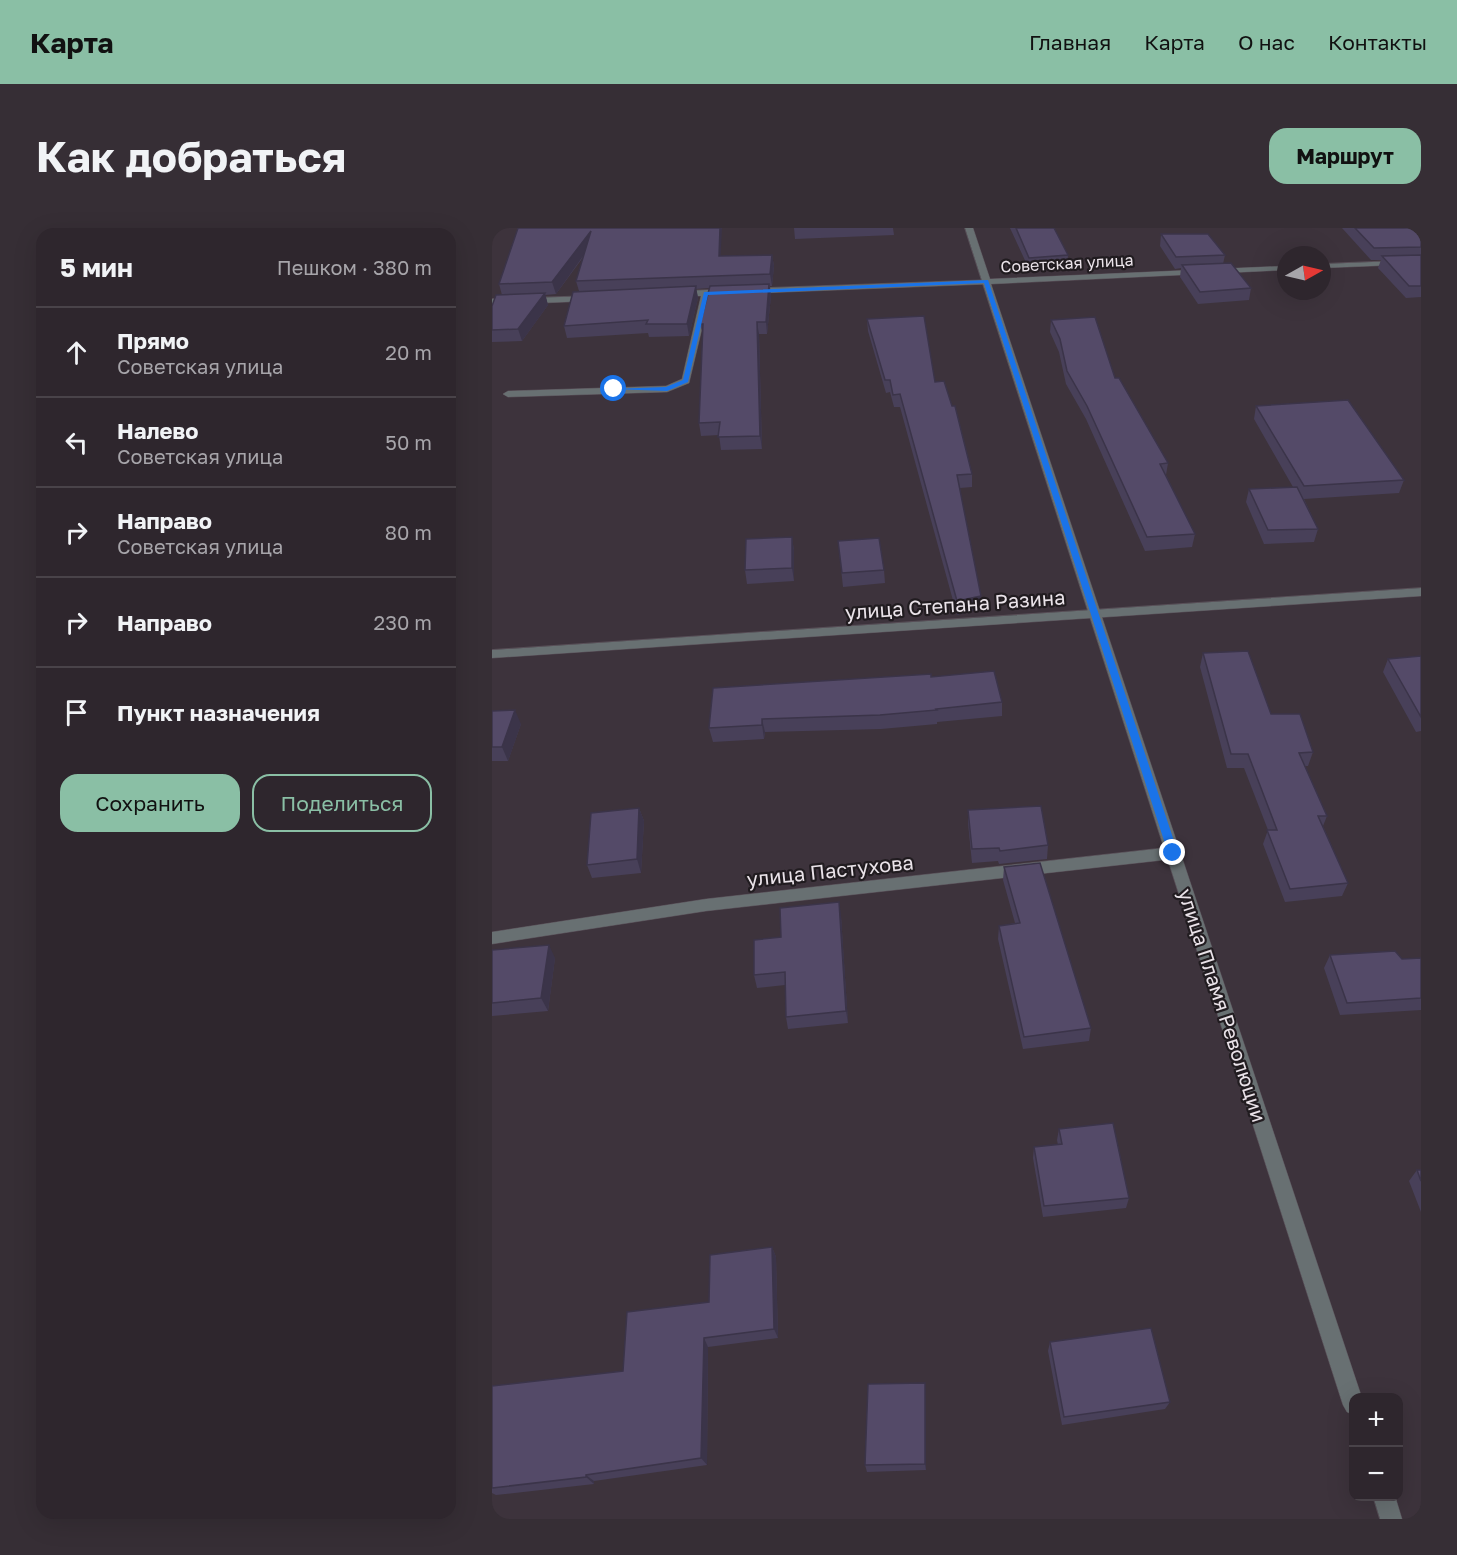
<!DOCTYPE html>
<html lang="ru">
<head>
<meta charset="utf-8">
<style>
	:root { --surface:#2e262d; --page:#362e35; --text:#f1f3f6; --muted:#a7a5aa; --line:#494349; --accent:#8abfa5 }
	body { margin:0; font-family:"Golos Text",sans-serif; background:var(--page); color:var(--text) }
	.controls { position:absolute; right:18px; bottom:18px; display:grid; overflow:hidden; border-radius:12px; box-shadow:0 6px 24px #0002 }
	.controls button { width:54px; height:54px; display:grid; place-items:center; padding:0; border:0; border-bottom:2px solid var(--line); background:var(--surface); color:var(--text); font:30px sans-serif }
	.compass { position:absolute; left:785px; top:18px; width:54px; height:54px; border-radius:50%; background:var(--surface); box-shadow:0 6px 24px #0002; rotate:82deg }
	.stop { position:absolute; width:18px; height:18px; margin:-14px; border:4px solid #1a73e8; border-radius:50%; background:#fff }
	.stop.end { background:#1a73e8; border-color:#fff; box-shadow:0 2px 6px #0008 }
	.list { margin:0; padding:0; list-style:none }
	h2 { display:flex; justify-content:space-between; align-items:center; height:78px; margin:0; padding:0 24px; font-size:26px }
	h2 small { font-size:20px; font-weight:400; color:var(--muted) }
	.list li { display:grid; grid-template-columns:39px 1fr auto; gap:18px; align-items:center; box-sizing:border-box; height:90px; padding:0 24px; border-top:2px solid var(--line) }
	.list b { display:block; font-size:22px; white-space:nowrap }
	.list p { margin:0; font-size:20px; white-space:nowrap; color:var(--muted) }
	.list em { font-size:20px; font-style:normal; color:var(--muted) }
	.actions { display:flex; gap:12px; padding:18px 24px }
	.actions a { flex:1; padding:14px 0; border:2px solid var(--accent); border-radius:18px; text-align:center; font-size:21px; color:var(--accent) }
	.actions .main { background:var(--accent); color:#111 }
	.icon { flex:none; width:33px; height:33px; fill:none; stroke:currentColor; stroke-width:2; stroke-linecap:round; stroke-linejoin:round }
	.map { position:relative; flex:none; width:929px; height:1291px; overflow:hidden; border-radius:18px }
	header { display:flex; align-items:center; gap:36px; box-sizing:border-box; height:84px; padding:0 30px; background:var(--accent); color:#111 }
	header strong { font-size:28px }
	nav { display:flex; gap:33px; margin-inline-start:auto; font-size:21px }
	.intro { display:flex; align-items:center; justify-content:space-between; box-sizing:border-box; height:144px; padding:0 36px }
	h1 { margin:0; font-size:42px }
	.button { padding:15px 27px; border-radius:18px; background:var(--accent); color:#111; font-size:21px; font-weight:700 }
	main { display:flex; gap:36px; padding:0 36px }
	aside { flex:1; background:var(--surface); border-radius:18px; box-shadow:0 6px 24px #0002 }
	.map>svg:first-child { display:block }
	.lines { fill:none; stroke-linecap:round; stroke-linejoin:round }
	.minor-casing { stroke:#594f58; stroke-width:1 }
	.tertiary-casing { stroke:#594f58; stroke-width:1 }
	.minor { fill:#687072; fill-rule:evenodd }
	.tertiary { fill:#687072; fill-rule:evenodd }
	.wall { fill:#484059 }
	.shaded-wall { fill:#3b3449 }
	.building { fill:#544a68; stroke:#3b3449; stroke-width:1.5 }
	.route { fill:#1a73e8 }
	.labels { text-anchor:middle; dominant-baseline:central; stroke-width:4.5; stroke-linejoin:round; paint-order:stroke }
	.far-street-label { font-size:16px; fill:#eae3e9; stroke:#211c20 }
	.street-label { font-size:20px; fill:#eae3e9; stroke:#211c20 }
</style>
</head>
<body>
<header>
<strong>Карта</strong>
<nav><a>Главная</a><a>Карта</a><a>О нас</a><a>Контакты</a></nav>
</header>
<div class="intro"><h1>Как добраться</h1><a class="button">Маршрут</a></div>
<main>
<aside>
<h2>5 мин<small>Пешком · 380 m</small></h2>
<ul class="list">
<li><svg class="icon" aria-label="ahead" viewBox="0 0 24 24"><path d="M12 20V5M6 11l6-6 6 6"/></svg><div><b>Прямо</b><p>Советская улица</p></div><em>20 m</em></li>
<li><svg class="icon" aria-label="left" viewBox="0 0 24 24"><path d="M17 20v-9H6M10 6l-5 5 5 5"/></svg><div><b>Налево</b><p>Советская улица</p></div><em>50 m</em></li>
<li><svg class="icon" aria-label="right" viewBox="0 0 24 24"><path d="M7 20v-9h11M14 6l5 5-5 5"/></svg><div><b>Направо</b><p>Советская улица</p></div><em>80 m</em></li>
<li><svg class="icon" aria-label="right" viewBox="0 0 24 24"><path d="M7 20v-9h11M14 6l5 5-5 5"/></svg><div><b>Направо</b></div><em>230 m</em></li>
<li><svg class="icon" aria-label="arrive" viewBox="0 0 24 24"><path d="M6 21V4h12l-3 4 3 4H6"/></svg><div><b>Пункт назначения</b></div></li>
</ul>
<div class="actions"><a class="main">Сохранить</a><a>Поделиться</a></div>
</aside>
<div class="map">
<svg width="929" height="1291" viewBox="0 0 929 1291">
	<rect width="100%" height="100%" fill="#3d333c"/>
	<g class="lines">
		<defs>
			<path id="minor" d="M494 52 498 54 497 56 218 67 197 155 175 164 16 169 11 166 16 163 174 158 190 151 209 68H183L182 66 186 63Z
				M102 68V72L99 73 0 77V71Z
				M929 360V368L0 430V422Z
				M681 619 686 621 688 625 686 629 681 631 214 683 0 716V704L214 671Z"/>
			<path id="tertiary" d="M473 0H481L498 51 794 38V42L499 56 870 1170H862V1187L855 1184 851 1177Z
				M929 32V36L830 40V36Z
				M881 1268H903L910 1291H888Z"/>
		</defs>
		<use href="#minor" class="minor-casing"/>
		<use href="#tertiary" class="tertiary-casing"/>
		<use href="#minor" class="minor"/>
		<use href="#tertiary" class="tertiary"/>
	</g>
	<path class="wall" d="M26 0 229 28 280 27 282 38 280 58H278L279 68 275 106H267L270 221 229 222 227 207 209 208 207 195 211 108 208 96 217 60 204 61 206 70 197 108 157 109 156 105 75 110 72 98 87 63 84 53 92 28 64 66 53 67 56 77 30 113 0 114V78L10 67 7 56Z
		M302 0H401L402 7 303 11Z
		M518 0H562L576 27 575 39 537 41Z
		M850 0H929V69L914 70 886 40 889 32H879Z
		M669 6 733 27 731 36 759 60 757 72 706 76 688 49 689 40 683 41 668 18Z
		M375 91 443 154 480 246V259L468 260 489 381 465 387 408 179H402L398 164 394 165 376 103Z
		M559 92 623 150 676 235 674 247 703 306 700 319 653 323 594 191 574 156 567 124 558 104Z
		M764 178 912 252 907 265 812 271 826 301 822 314 772 316 754 274 757 261 801 259 762 191Z
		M300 309 302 323V353L255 356 253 342Z
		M346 313 392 342 393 355 351 359Z
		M711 425 821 524 816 538H813L835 588 831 598 856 655 850 668 793 674 771 616 776 602 752 540H735L708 439Z
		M929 428V503L924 504 891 444 896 431Z
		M439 449 510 474V488L445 494V496L389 501 273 504 272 511 221 514 217 500Z
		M0 483 29 496 16 533H0Z
		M147 580 152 593 149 645 100 650 95 637Z
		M476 582 556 617 555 631 507 636 506 633 480 635 476 595Z
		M512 639 599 800 597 813 531 821 506 711 507 698 523 695 511 652Z
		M349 688 356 795 296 801 294 789 293 757 265 760 262 747Z
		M0 722 63 730 56 783 0 788Z
		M838 727 910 731H929V782L848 787 832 740Z
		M567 901 637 970 634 980 551 989 541 930 542 919 566 917 565 912Z
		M925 942H929V984L917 953Z
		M280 1019 284 1029 286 1110 216 1119 215 1237 102 1253V1256L4 1267 0 1265V1158L131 1143 217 1074Z
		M558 1114 678 1174 673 1181 570 1197 556 1123Z
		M433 1155 434 1242 375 1244 373 1237Z"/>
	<path class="shaded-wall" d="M228 0H230L228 40 227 28Z
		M99 3 101 14 64 66 60 54Z
		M280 27 282 38 280 58 278 46Z
		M277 56 279 68 275 106 274 94Z
		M204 58 206 70 197 108 195 96Z
		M53 65 56 77 30 113 26 101Z
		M265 94 267 106 270 221 268 208Z
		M300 309 302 323V353L300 340Z
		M489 368V381L465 387V373Z
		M23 482 29 496 16 533 10 519Z
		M270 491 273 504 272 511 270 497Z
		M147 580 152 593 149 645 145 631Z
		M347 674 349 688 356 795 354 783Z
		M57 717 63 730 56 783 49 770Z
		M280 1019 284 1029 286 1110 282 1101Z
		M212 1110 216 1119 215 1237 209 1230Z
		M433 1155V1163L434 1242 433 1236Z
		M94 1247 102 1253V1256L94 1249Z"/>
	<path class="building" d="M26 0H228L227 28 280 27 278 46 84 53 99 3 60 54 7 56Z
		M524 0H562L576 27 537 30Z
		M863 0H929V19L882 20Z
		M669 6H716L733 27 684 29Z
		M929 27V58H917L890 28Z
		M739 35 759 60 708 64 690 37Z
		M277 56 274 94H265L268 208 226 209 228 194 207 195 211 96H208L218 58Z
		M204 58 195 96H154L156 92 72 98 81 64Z
		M53 65 26 101 0 102V78L4 67Z
		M432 88 443 154 452 153 460 178H463L480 246 465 247 489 368 465 373 408 166 401 167 398 152H393L375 91Z
		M603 89 623 150H627L676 235 668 236 703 306 655 309 595 178 575 143 568 111 559 92Z
		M856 172 912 252 812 258 764 178Z
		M805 259 826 301 776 302 757 261Z
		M300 309V340L253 342 254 311Z
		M387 310 392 342 350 345 346 313Z
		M756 423 779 486H808L821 524 807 525 835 588H826L856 655 798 661 775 602H785L756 526H739L711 425Z
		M929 428V489L896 431Z
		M502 443 510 474 444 481 445 482 388 487 270 491V497L217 500 221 460 439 446V449Z
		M23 482 10 519H0V483Z
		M549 578 556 617 508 623 507 620 480 621 476 582Z
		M147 580 145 631 95 637 99 585Z
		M548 635 599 800 532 809 507 698 528 695 512 639Z
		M347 674 354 783 294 789 293 744 262 747V712L289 709 288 680Z
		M57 717 49 770 0 775V722Z
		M903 723 910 731 929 730V770L855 775 838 727Z
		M621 895 637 970 552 978 542 919 570 916 567 901Z
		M925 942H929V953Z
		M280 1019 282 1101 212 1110 209 1230 94 1247V1249L0 1260V1158L131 1143 135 1084 217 1074 218 1027Z
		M659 1100 678 1174 572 1189 558 1114Z
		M433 1155V1236L373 1237 376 1156Z"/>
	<path class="route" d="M496 52 686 625 684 628 681 629 676 625 492 55 216 67 196 154 175 163 119 161 174 159 191 152 212 64Z"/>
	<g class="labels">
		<g class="far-street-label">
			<text transform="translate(575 35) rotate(-3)">Советская улица</text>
		</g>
		<g class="street-label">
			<text transform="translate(463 376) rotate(-4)">улица Степана Разина</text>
			<text transform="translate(338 642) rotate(-6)">улица Пастухова</text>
			<text transform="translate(731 777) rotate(72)">улица Пламя Революции</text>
		</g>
	</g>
</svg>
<div class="controls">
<button>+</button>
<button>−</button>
</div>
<svg class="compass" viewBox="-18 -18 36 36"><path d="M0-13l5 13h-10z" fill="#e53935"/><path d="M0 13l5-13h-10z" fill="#a7a5aa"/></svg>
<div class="stop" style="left:122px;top:161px"></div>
<div class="stop end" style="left:681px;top:625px"></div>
</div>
</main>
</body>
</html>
